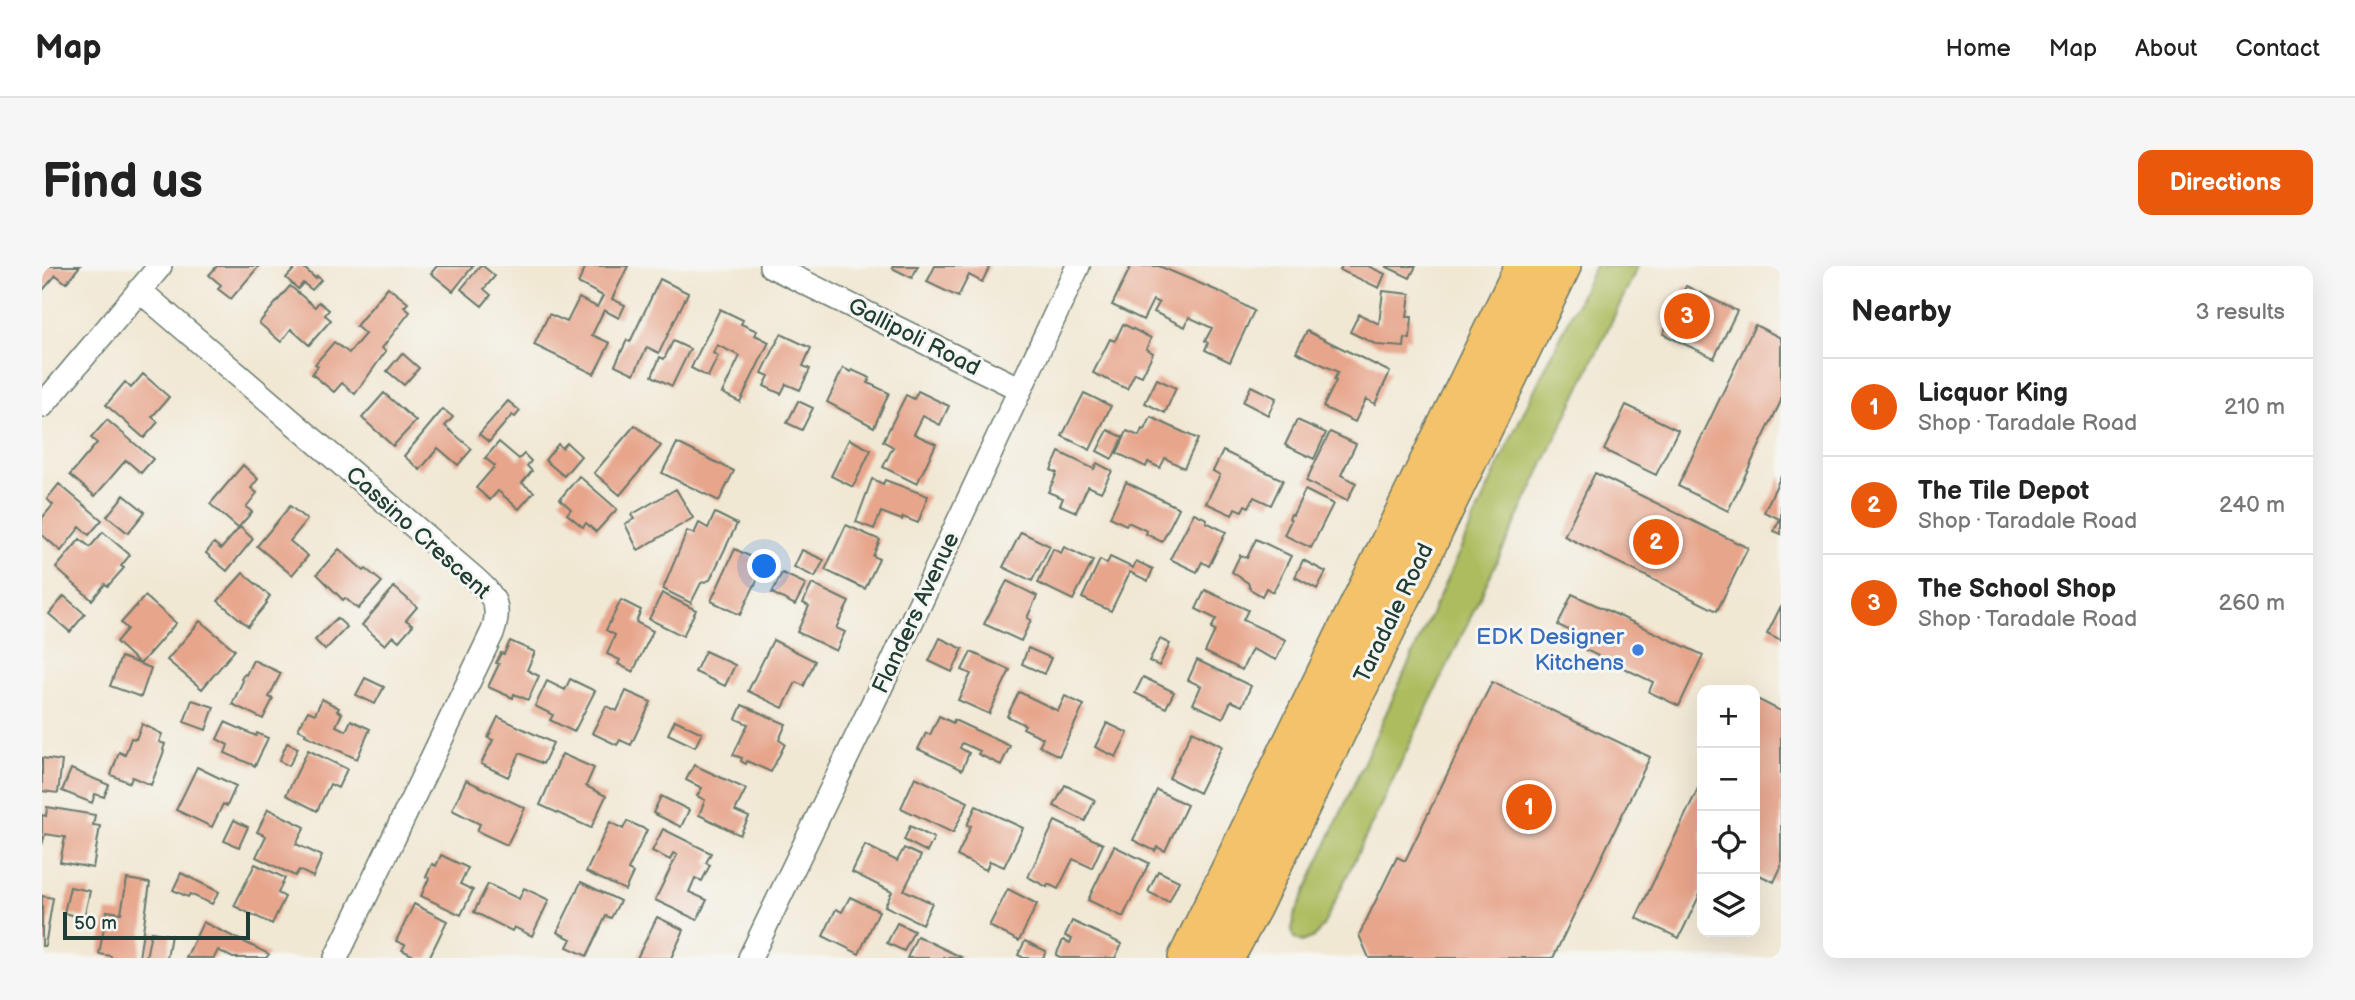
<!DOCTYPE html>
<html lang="en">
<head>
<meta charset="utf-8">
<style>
	:root { --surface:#fff; --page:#f6f6f6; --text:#222; --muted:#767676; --line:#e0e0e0; --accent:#ea580c }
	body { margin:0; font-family:"Balsamiq Sans",sans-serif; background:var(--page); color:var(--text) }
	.controls { position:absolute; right:21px; bottom:21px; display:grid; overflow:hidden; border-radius:14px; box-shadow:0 7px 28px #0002 }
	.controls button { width:63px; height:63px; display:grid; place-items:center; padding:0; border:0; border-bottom:2px solid var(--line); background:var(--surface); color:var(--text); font:35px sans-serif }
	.scale { position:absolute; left:21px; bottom:18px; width:187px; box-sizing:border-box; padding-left:7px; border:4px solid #1f3d34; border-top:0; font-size:19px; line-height:24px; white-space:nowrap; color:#1f3d34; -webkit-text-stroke:5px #f6f6f2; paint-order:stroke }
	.you { position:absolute; left:723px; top:301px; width:24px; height:24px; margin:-18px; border:5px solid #fff; border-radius:50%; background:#1a73e8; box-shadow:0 0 0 10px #1a73e833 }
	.badge { display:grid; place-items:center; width:46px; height:46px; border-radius:50%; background:var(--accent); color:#fff; font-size:23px; font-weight:700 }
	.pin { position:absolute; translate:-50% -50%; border:4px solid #fff; box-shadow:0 2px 7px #0006 }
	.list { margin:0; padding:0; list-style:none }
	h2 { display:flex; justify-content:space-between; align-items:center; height:91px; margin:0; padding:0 28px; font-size:30px }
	h2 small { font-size:23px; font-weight:400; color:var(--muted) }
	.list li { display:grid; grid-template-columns:46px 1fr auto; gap:21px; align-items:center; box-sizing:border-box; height:98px; padding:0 28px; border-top:2px solid var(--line) }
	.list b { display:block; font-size:26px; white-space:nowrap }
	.list p { margin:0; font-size:23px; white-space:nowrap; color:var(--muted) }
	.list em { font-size:23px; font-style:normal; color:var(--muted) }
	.icon { flex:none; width:38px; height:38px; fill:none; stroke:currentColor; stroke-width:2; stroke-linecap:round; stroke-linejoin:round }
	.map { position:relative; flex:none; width:1739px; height:692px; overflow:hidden; border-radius:14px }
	header { display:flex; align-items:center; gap:42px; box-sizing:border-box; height:98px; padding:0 35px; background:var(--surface); border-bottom:2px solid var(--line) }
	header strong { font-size:33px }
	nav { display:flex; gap:38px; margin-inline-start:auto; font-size:24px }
	.intro { display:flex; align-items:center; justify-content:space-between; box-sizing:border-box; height:168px; padding:0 42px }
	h1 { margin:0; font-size:49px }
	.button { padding:18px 32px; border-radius:14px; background:var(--accent); color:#fff; font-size:24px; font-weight:700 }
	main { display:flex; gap:42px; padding:0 42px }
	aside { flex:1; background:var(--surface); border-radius:14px; box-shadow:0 7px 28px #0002 }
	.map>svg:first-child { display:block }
	.green { fill:#adbc5e; stroke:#667c49; stroke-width:2 }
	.building { fill:#e7a58b }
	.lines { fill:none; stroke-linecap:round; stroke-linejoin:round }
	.minor-casing { stroke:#68796c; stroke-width:26 }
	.trunk-casing { stroke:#68796c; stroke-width:40 }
	.minor { stroke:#fff; stroke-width:23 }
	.trunk { stroke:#f3c26a; stroke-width:37 }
	.shop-dot { fill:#3f7fe0; stroke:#f6f6f2; stroke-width:2.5 }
	.labels { text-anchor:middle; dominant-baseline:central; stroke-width:6; stroke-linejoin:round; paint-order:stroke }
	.street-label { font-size:23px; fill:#1f3d34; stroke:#f6f6f2 }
	.shop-label { font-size:23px; fill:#366cbe; stroke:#f6f6f2; text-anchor:end }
</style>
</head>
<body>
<header>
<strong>Map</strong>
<nav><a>Home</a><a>Map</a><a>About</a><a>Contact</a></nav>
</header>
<div class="intro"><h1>Find us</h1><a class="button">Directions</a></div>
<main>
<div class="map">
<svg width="1739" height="692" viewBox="0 0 1739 692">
	<rect width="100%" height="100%" fill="#f6f6f2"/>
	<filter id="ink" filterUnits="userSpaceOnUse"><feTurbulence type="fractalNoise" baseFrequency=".0143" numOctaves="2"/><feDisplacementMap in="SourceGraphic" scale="14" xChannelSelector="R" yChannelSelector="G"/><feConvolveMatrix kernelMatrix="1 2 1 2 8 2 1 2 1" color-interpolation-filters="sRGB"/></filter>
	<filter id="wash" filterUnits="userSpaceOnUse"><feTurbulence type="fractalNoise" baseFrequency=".00686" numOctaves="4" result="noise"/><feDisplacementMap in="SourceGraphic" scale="28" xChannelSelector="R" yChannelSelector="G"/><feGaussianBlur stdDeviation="1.57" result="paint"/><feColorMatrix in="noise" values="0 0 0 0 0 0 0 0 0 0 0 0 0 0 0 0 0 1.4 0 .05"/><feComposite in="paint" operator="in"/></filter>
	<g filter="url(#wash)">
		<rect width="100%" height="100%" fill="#f1e8d4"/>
		<path class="green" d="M1553 0H1596L1282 658 1273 671 1260 676 1252 672 1250 663 1252 650 1469 172Z"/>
		<g id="blocks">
			<path class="building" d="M0 0H38L24 17 14 9 0 25Z
				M175 0H217L189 33 176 23 179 19 167 9Z
				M255 0H260L273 12 275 10 279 14 270 24 261 17 256 23 244 12Z
				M395 0H431L411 25 389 7Z
				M438 0H441L453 10 442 23 449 29 440 40 419 23Z
				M544 0H586L570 33 583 39 577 52 562 44 550 69 568 77 552 108 492 79 507 48 525 56 537 32 555 41 561 30 536 17Z
				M851 0H876L870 12 850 2Z
				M893 0H948L940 16 927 9 916 31 885 16Z
				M1089 0H1117L1178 26 1212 45 1188 96 1163 84 1166 77 1163 75 1170 62 1147 51 1143 61 1112 46 1117 37 1111 34 1101 54 1070 39Z
				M1300 0H1326L1343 8 1337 22 1298 4Z
				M1343 0H1374L1368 12Z
				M618 13 646 27 617 87 605 81 592 108 573 99 585 74 588 76Z
				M248 20 273 41 277 36 287 44 283 49 289 54 267 79 249 63 239 76 217 57Z
				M1644 20 1695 45 1672 92 1621 68Z
				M346 21 366 37 362 41 368 46 340 82 344 85 313 128 300 117 292 126 270 108 276 100 273 98 292 76 307 87 323 68 314 60Z
				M1341 25 1368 28 1365 51H1370L1368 73 1363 72 1362 81 1335 79 1308 66 1317 48 1337 58Z
				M678 43 701 54 699 58 715 65 713 69 727 76 698 136 680 127 698 90 675 79 671 87 676 90 666 111 649 102Z
				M1081 58 1109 72 1104 83 1111 87 1100 110 1093 107 1085 123 1051 107 1068 73 1073 75Z
				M1713 59 1739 72V135L1686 245 1636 220Z
				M1265 65 1348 106 1333 138 1324 133 1313 156 1281 141 1294 115 1292 114 1296 106 1254 86Z
				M739 68 769 82 761 100 768 103 758 124 744 118 739 128 722 120 727 110 720 107Z
				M631 75 648 83 630 120 610 110 618 91 622 93Z
				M360 87 377 102 362 119 345 105Z
				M801 102 809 106 810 104 828 112 826 117 847 127 832 161 785 136Z
				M101 108 127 131 110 151 116 156 102 172 64 139 83 116 89 122Z
				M1115 113 1134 122 1123 147 1103 137Z
				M1209 120 1234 132 1226 149 1201 136Z
				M876 125 907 140 898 159 881 150 872 168 894 178 875 218 841 201 851 181 841 175 864 129 872 133Z
				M342 127 374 155 351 180 320 152Z
				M1042 127 1069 140 1048 184 1020 170Z
				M466 135 478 145 473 151 470 149 447 176 437 168Z
				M756 135 771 142 760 164 745 157Z
				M1584 139 1636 164 1614 209 1562 184Z
				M401 143 411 151 403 160 430 183 416 199 396 182 378 204 362 190Z
				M1109 151 1156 173 1142 202 1123 192 1118 202 1106 196 1104 201 1075 187 1085 165 1097 170 1100 163 1103 164Z
				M65 154 111 193 99 207 84 194 53 230 28 209 55 177 49 172Z
				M1255 154 1284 167 1272 193 1243 179Z
				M593 159 619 180 578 229 552 207Z
				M1066 164 1081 171 1070 193 1055 185Z
				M1288 166 1314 178 1299 209 1314 217 1305 235 1264 215Z
				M807 173 829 184 811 221 789 210Z
				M457 176 477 193 482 188 489 195 485 200 490 205 480 217 492 226 477 243 456 225 448 234 434 222 453 200 443 192Z
				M525 177 539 190 522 210 503 194 516 178 520 182Z
				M635 177 692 205 677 235 620 207Z
				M1181 185 1241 214 1229 239 1212 231 1207 241 1203 239 1200 245 1193 242 1190 249 1164 237 1178 209 1171 205Z
				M1017 186 1052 203 1055 197 1070 205 1059 226 1046 220 1034 246 1018 239 1021 232 1006 226 1015 207 1009 204Z
				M201 199 216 213 209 222 215 227 204 241 210 246 196 262 168 238Z
				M1553 207 1706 282 1675 345 1522 270Z
				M537 210 575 243 554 266 544 257 541 261 525 248 529 243 518 233Z
				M1739 210V268L1732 265 1738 253 1722 246Z
				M830 213 841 218 843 214 886 230 876 257 861 251 860 254 839 246 832 263 814 256Z
				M1084 216 1137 242 1120 276 1104 268 1105 265 1086 256 1084 259 1068 251Z
				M17 218 60 254 47 269 38 261 19 285 0 269V252L11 239 5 233Z
				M634 223 651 252 596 284 583 258 592 253 589 249Z
				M1263 224 1291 238 1269 282 1242 269 1249 254 1247 252 1249 248 1251 249Z
				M82 229 103 246 86 267 65 250Z
				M248 240 265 254 248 275 266 290 250 309 215 280Z
				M673 247 695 258 668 314 659 317 649 337 621 323 645 265 652 268 657 257 666 262Z
				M1152 247 1165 253 1164 256 1184 266 1167 300 1160 296 1155 306 1128 293Z
				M804 259 838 274 831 290 837 293 823 323 783 304Z
				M198 261 211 273 185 305 164 287 172 277 179 283Z
				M61 266 88 289 79 300 82 302 66 320 63 318 50 334 14 302 38 273 48 281Z
				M979 266 1008 280 990 315 961 301Z
				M1214 273 1249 290 1231 326 1224 322 1220 330 1208 323 1206 317 1190 306 1198 289 1205 292Z
				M1022 281 1051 295 1031 334 996 317 1011 283 1019 287Z
				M297 283 322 305 324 303 340 316 316 343 303 332 301 334 275 308Z
				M693 283 723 298 698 349 669 335Z
				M760 284 782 294 773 311 752 301Z
				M1068 291 1091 302 1094 295 1111 303 1106 315 1088 306 1069 345 1040 332 1058 294 1065 298Z
				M1261 294 1284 306 1275 323 1253 311Z
				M201 307 228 330 224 336 225 337 206 360 176 335Z
				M740 307 764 318 753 339 730 327Z
				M965 315 995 330 985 352 989 354 979 375 942 358Z
				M770 318 807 336 794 362 803 366 794 385 755 366 767 340 761 337Z
				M352 321 375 341 364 354 371 359 357 375 351 370 343 379 320 359Z
				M1163 324 1206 344 1201 354 1244 374 1234 394 1210 383 1200 404 1163 386 1173 365 1169 363 1174 353 1154 343Z
				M620 327 654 344 641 370 607 353Z
				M1530 328 1661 389 1637 440 1607 426 1611 416 1531 378 1535 368 1516 359Z
				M22 330 43 348 28 366 7 348Z
				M103 330 134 357 98 398 74 376 85 363 79 357Z
				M579 334 599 344 594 356 611 365 591 406 576 398 578 394 565 388 573 369 564 364Z
				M1739 340V375L1725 368Z
				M295 352 305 361 283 384 273 374Z
				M158 355 193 384 160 423 125 394Z
				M898 372 921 383 910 406 887 395Z
				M1118 373 1128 378 1117 400 1107 395Z
				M731 374 773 395 762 420 754 416 741 442 706 425Z
				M468 375 493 386 485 404 497 410 486 434 472 428 471 432 446 421 457 398 454 397 459 387 462 388Z
				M986 382 1009 392 1002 408 980 398Z
				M663 385 693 399 683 420 653 406Z
				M929 386 968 404 947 448 916 434 929 408 920 404Z
				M79 391 109 402 99 431 68 420Z
				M211 394 239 407 227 431 231 433 221 453 190 438 201 415 199 413 202 408 204 409Z
				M1155 394 1209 420 1200 440 1189 435 1181 452 1151 438 1159 420 1146 414Z
				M1101 411 1132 426 1124 442 1093 427Z
				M323 412 342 421 333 438 314 429Z
				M528 413 553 425 532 466 508 454 511 449 493 440 505 415 523 424Z
				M1450 416 1608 491 1511 692H1327L1317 669 1355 591 1363 595Z
				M584 425 609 436 589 479 578 474 575 479 550 467 564 440 575 445Z
				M977 426 1016 445 1023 430 1042 439 1017 490 997 480 1001 472 981 462 983 459 965 450Z
				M1713 432 1739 445V601L1732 616 1713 607Z
				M280 433 297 442 295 445 300 447 294 460 304 465 309 454 328 463 315 493 263 469 264 467 256 463 266 445 273 448Z
				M150 434 172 441 164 464 142 456Z
				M700 439 744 458 737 474 743 478 729 506 705 495 704 498 699 495 700 492 691 489 706 458 694 453Z
				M897 450 911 457 912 454 968 480 959 499 936 488 938 485 920 477 918 482 927 487 920 504 876 483 884 467 888 469Z
				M456 451 511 477 501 498 478 487 466 511 439 498 451 474 446 472Z
				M633 454 660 467 653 481 626 468Z
				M183 456 214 470 215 467 226 472 213 500 183 487 186 479 175 473Z
				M1065 457 1086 467 1074 491 1053 481Z
				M100 458 120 468 117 476 123 478 121 484 122 485 109 519 90 511 88 517 69 509 77 486 83 489 89 472 94 473Z
				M1150 465 1180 480 1157 527 1127 512Z
				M245 477 256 482 247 500 237 495Z
				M266 484 305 503 296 522 288 518 275 545 244 529Z
				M520 488 552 502 544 520 564 530 549 562 498 539Z
				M0 492 20 495 16 527 0 525Z
				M652 499 704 523 693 545 707 551 698 569 657 549 663 534 655 530 660 522 644 514Z
				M155 501 194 520 185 540 181 538 170 561 134 544Z
				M29 503 67 519 62 531 53 528 50 537 20 525Z
				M873 511 926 536 911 567 859 542Z
				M424 514 483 542 465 579 435 565 438 558 410 544Z
				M1660 514V624L1637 672 1594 652Z
				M1023 519 1053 534 1043 555 1012 540Z
				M1115 524 1145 539 1123 585 1115 581 1113 585 1091 574Z
				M619 530 647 544 639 561 611 547Z
				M934 540 981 562 962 601 948 595 944 604 915 590 929 560 925 559Z
				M5 541 53 549 51 559 58 560 51 602 18 596 23 571 3 568 0 579V549L4 550Z
				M226 543 263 561 254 578 280 590 271 611 257 604 253 610 214 591 224 570 215 566Z
				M192 554 206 561 197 581 182 575Z
				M585 555 605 564 586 604 591 607 583 624 544 606 568 556 581 563Z
				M1013 555 1061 578 1050 602 1031 593 1016 623 1006 618 1005 621 986 611Z
				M868 560 892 572 885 586 862 574Z
				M621 563 669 587 664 597 668 599 660 615 653 612 647 626 665 634 655 654 613 634 635 589 631 587 628 594 610 585Z
				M823 579 855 595 862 582 879 590 862 624 890 637 880 658 843 640 850 626 810 606Z
				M1072 580 1107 597 1081 651 1046 634Z
				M399 589 426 602 418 618 431 624 419 649 379 630 387 612 384 611 390 598 394 600Z
				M213 598 243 612 236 627 243 631 230 658 192 640Z
				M1116 605 1137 615 1127 636 1106 626Z
				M139 607 177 626 170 638 148 628 146 631 131 624Z
				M85 613 108 617 97 692H69V690L57 688 65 645 79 647Z
				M539 616 578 635 569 652 564 650 545 690 525 681 529 673 515 666Z
				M446 618 477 633 482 622 507 634 490 670 472 661 470 665 432 646Z
				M28 621 48 625 42 652 22 647Z
				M966 623 995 638 977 675 947 660Z
				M0 630 11 632 3 680H0Z
				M808 631 837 645 817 688 781 670 794 643 800 646Z
				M372 638 405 655 387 692H376L360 684 363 679 354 675Z
				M615 651 642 664 629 692H595Z
				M1030 655 1080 678 1073 692H1020L1014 689 1021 674 1028 677 1030 673 1023 670Z
				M161 656 227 688 224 692H191L176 684 172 692H144Z
				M855 657 872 665 862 685 845 677Z
				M109 666 129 669 125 692H104Z
				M875 670 921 692H865Z
				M983 675 1004 685 1001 692H982L976 689Z"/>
		</g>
	</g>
	<g filter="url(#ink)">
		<use href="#blocks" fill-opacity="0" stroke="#68796c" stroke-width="2"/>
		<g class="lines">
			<defs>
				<path id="minor" d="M729 0 978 123
					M97 24 431 311C450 328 460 338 451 365L294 692
					M0 140 118 0
					M708 692 845 408 1036 0"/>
				<path id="trunk" d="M1145 692 1482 0
					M1183 692 1211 640 1520 0"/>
			</defs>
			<use href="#minor" class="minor-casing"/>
			<use href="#trunk" class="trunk-casing"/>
			<use href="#minor" class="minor"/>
			<use href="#trunk" class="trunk"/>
		</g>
	</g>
	<circle class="shop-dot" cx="1596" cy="384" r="7"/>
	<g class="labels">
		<g class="street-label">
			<text transform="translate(872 71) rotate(27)">Gallipoli Road</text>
			<text transform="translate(376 267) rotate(42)">Cassino Crescent</text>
			<text transform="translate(874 347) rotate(-65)">Flanders Avenue</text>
			<text transform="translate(1352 347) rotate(-64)">Taradale Road</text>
		</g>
		<g class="shop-label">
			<text x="1582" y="371">EDK Designer<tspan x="1582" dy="26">Kitchens</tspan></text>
		</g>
	</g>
</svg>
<div class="controls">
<button>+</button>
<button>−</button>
<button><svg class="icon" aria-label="locate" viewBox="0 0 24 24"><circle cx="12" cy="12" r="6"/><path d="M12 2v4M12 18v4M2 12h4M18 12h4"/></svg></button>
<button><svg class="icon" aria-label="layers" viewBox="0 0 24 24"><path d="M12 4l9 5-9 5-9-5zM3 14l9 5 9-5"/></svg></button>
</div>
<div class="scale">50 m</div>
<div class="you"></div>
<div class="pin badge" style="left:1487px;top:541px">1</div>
<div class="pin badge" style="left:1614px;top:276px">2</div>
<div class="pin badge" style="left:1645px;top:50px">3</div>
</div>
<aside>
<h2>Nearby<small>3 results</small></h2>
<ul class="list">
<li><span class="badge">1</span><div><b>Licquor King</b><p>Shop · Taradale Road</p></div><em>210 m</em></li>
<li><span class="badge">2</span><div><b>The Tile Depot</b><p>Shop · Taradale Road</p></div><em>240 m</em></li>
<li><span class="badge">3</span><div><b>The School Shop</b><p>Shop · Taradale Road</p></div><em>260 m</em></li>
</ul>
</aside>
</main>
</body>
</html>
